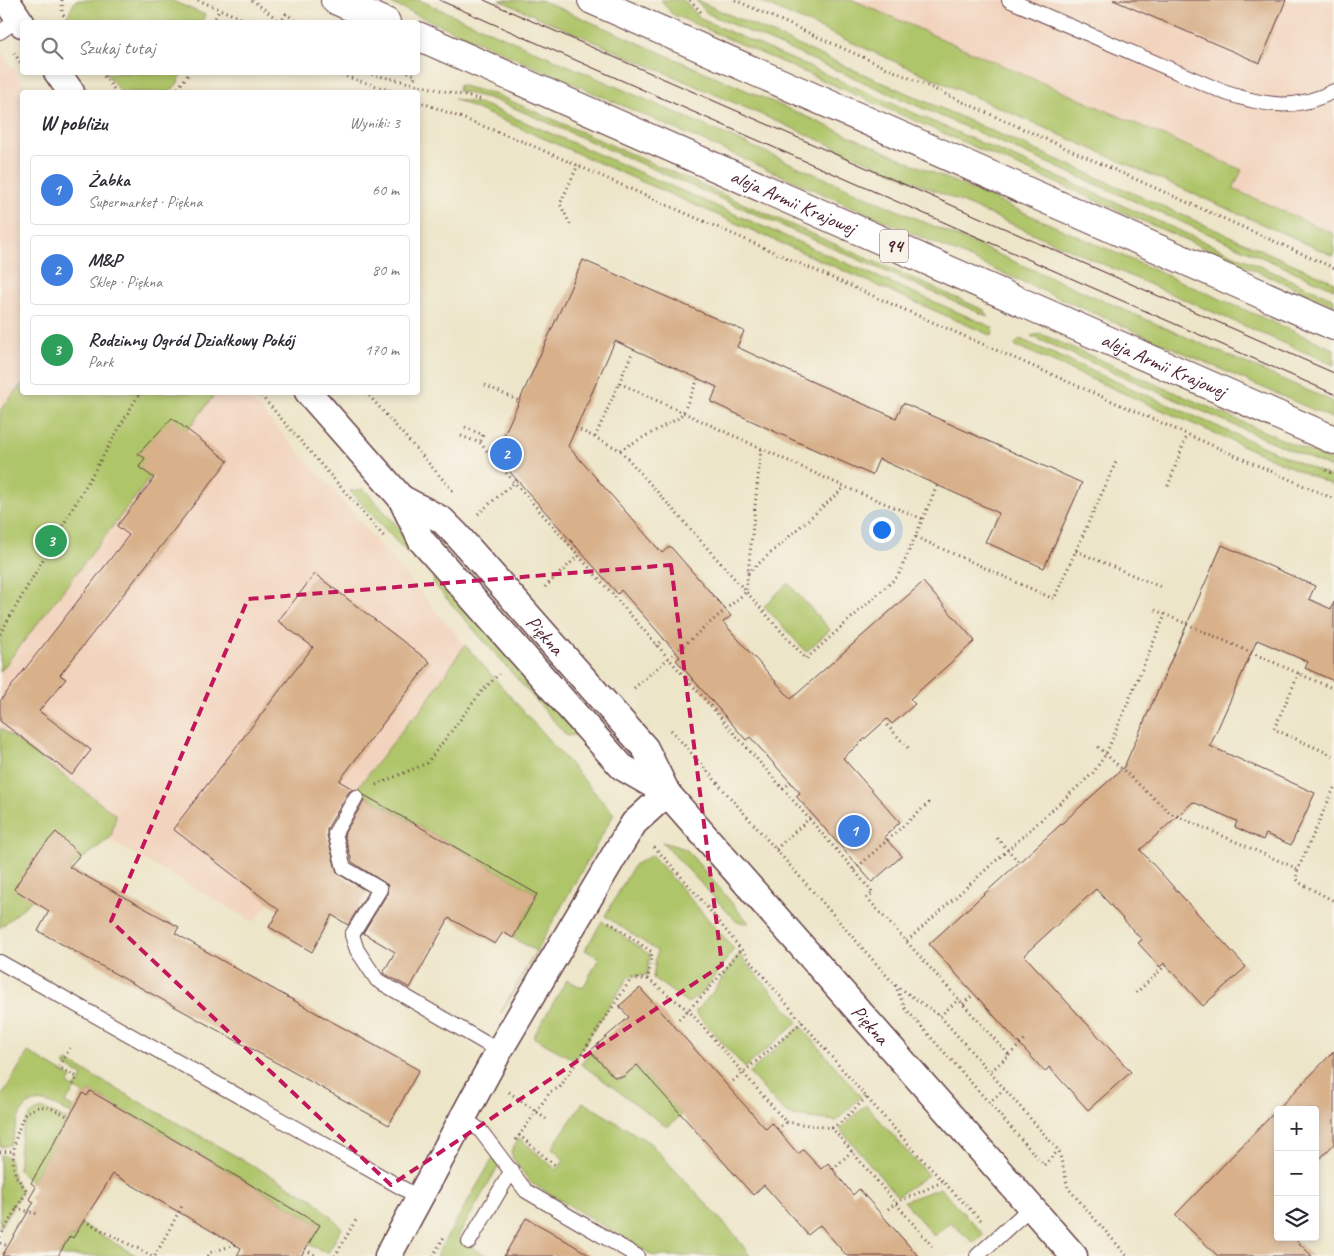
<!DOCTYPE html>
<html lang="pl">
<head>
<meta charset="utf-8">
<style>
	:root { --surface:#fff; --page:#f7f7f7; --text:#2b2b33; --muted:#7c7c81; --line:#e1e1e2; --accent:#c8321e }
	body { margin:0; font-family:Caveat,sans-serif; background:var(--page); color:var(--text) }
	.controls { position:absolute; right:15px; bottom:15px; display:grid; overflow:hidden; border-radius:5px; box-shadow:0 2px 8px #0003 }
	.controls button { width:45px; height:45px; display:grid; place-items:center; padding:0; border:0; border-bottom:1px solid var(--line); background:var(--surface); color:var(--text); font:25px sans-serif }
	.you { position:absolute; left:881px; top:529px; width:18px; height:18px; margin:-12px; border:4px solid #fff; border-radius:50%; background:#1a73e8; box-shadow:0 0 0 8px #1a73e833 }
	.badge { display:grid; place-items:center; width:32px; height:32px; border-radius:50%; background:var(--accent); color:#fff; font-size:16px; font-weight:700 }
	.pin { position:absolute; translate:-50% -50%; border:2px solid #fff; box-shadow:0 1px 5px #0006 }
	.list { margin:0; padding:0; list-style:none }
	h2 { display:flex; justify-content:space-between; align-items:center; height:65px; margin:0; padding:0 20px; font-size:21px }
	h2 small { font-size:16px; font-weight:400; color:var(--muted) }
	.list li { display:grid; grid-template-columns:32px 1fr auto; gap:15px; align-items:center; box-sizing:border-box; height:70px; margin:0 10px 10px; padding:0 10px; border:1px solid var(--line); border-radius:5px }
	.list b { display:block; font-size:19px; white-space:nowrap }
	.list p { margin:0; font-size:16px; white-space:nowrap; color:var(--muted) }
	.list em { font-size:16px; font-style:normal; color:var(--muted) }
	.icon { flex:none; width:28px; height:28px; fill:none; stroke:currentColor; stroke-width:2; stroke-linecap:round; stroke-linejoin:round }
	.map { position:relative; flex:none; width:1334px; height:1256px; overflow:hidden }
	.search { position:absolute; background:var(--surface); box-shadow:0 2px 8px #0003; left:20px; top:20px; width:400px; height:55px; display:flex; align-items:center; gap:12px; box-sizing:border-box; padding:0 18px; border-radius:5px; color:var(--muted); font-size:19px }
	.panel { position:absolute; background:var(--surface); box-shadow:0 2px 8px #0003; left:20px; top:90px; width:400px; height:305px; border-radius:5px }
	.map>svg:first-child { display:block }
	.built { fill:#f2d4be }
	.green { fill:#afc569; stroke:#7c724a }
	.building { fill:#d8b08a }
	.lines { fill:none; stroke-linecap:round; stroke-linejoin:round }
	.service-casing { stroke:#623d43; stroke-width:16 }
	.minor-casing { stroke:#623d43; stroke-width:29 }
	.primary-casing { stroke:#623d43; stroke-width:30 }
	.path { stroke:#623d43; stroke-width:3; stroke-dasharray:1 4; stroke-linecap:butt }
	.service { stroke:#fff; stroke-width:14 }
	.minor { stroke:#fff; stroke-width:26 }
	.primary { stroke:#fff; stroke-width:28 }
	.tram { stroke:#4a1f2b; stroke-width:1 }
	.marked { fill:none; stroke:#c2185b; stroke-width:4; stroke-dasharray:10 6; stroke-linejoin:round }
	.labels { text-anchor:middle; dominant-baseline:central; stroke-width:4; stroke-linejoin:round; paint-order:stroke }
	.shield { fill:#f7f3e8; stroke:#7e5f64; stroke-width:1 }
	.shield-label { font-size:19px; font-weight:bold; fill:#4a1f2b }
	.street-label { font-size:20px; fill:#4a1f2b; stroke:#f7f3e8 }
</style>
</head>
<body>
<div class="map">
<svg width="1334" height="1256" viewBox="0 0 1334 1256">
	<rect width="100%" height="100%" fill="#f7f3e8"/>
	<filter id="ink" filterUnits="userSpaceOnUse"><feTurbulence type="fractalNoise" baseFrequency=".02" numOctaves="2"/><feDisplacementMap in="SourceGraphic" scale="10" xChannelSelector="R" yChannelSelector="G"/><feConvolveMatrix kernelMatrix="1 2 1 2 8 2 1 2 1" color-interpolation-filters="sRGB"/></filter>
	<filter id="wash" filterUnits="userSpaceOnUse"><feTurbulence type="fractalNoise" baseFrequency=".0096" numOctaves="4" result="noise"/><feDisplacementMap in="SourceGraphic" scale="20" xChannelSelector="R" yChannelSelector="G"/><feGaussianBlur stdDeviation="1.12" result="paint"/><feColorMatrix in="noise" values="0 0 0 0 0 0 0 0 0 0 0 0 0 0 0 0 0 1.4 0 .05"/><feComposite in="paint" operator="in"/></filter>
	<g filter="url(#wash)">
		<rect width="100%" height="100%" fill="#ede5c8"/>
		<path class="built" d="M853 0H1334V234L1233 189 1242 170Z
			M0 50 30 92H22V384L0 410Z
			M216 393H245L327 483 465 645 418 714 411 719 254 922 108 839 111 837 116 815 0 728V672Z"/>
		<path class="green" d="M76 0H170L205 15 202 22H69L66 18Z
			M383 0H419L1334 402V419Z
			M499 0H541L1334 349V365Z
			M661 0H684L701 19 1334 299V305L672 14Z
			M696 0 1334 282V289L713 16 707 13Z
			M756 0H853L1242 170 1233 189 1334 234V256Z
			M106 73H181L178 83 170 92H121Z
			M459 85 497 95 518 104 984 310 989 317 519 110 488 98 458 91Z
			M454 99 482 104 541 129 994 328 992 336Z
			M1041 334 1334 462V469L1031 336Z
			M1020 339 1334 478V486L1014 345Z
			M22 384V392L216 393 0 672V410Z
			M364 489 421 552 407 553 350 491Z
			M435 572 578 735 567 736 433 583Z
			M788 583 830 630 806 652 764 606Z
			M465 645 614 814 501 1013 536 951 513 938 537 894 356 790 411 719 418 714Z
			M0 728 116 815 111 837 55 880 0 928Z
			M662 842 686 849 749 923 737 922Z
			M652 855 734 949 703 992 688 1003 653 978 657 951 605 916 634 865Z
			M602 921 650 955 647 975 629 976 574 1060 533 1037 567 980 583 988 599 958 585 950Z
			M739 954 798 1022 745 1068 695 1012 713 992Z
			M801 1026 861 1097 836 1121 793 1116 782 1110 749 1073Z
			M590 1051 618 1081 637 1065 682 1115 667 1127 581 1064Z
			M28 1052 72 1078 68 1085 75 1088 83 1076 64 1065 67 1061 314 1200 342 1228 328 1253 308 1244 319 1224 90 1091 87 1096 75 1089 65 1103 74 1108 71 1114C49 1102 29 1090 17 1122 14 1130 14 1138 10 1145L0 1147V1099Z
			M583 1102 650 1143 735 1235 750 1256H654L530 1182 513 1159 511 1151 519 1138 557 1170 564 1160 552 1148Z
			M866 1105 928 1175 897 1196 840 1129Z
			M43 1109 68 1120 31 1183 19 1171C19 1151 18 1112 43 1109Z
			M0 1155 9 1157 13 1178 22 1191 0 1227Z
			M493 1158 499 1165 457 1238 487 1256H436Z
			M940 1188 984 1235 974 1243 950 1222 934 1236 904 1201Z
			M82 1224 137 1256H58L70 1236 74 1238Z"/>
		<g id="blocks">
			<path class="building" d="M1113 0H1286L1260 63Z
				M583 260 744 331 737 347 817 384 896 418 903 403 1082 483 1044 568 985 542 999 513 879 459 872 475 793 440 711 402 717 387 615 341 568 446 662 553 670 546 731 616 723 622 791 699 923 582 975 641 910 699 915 704 892 724 887 719 843 758 900 822 884 837 902 856 872 882 796 796 800 793 750 737 746 740 676 660 680 657 621 590 618 594 495 455Z
				M172 418 228 461 60 675 66 679 39 711 91 750 72 775 0 721V701L129 535 117 526 154 478 139 467 145 458 138 454Z
				M1222 545 1315 586 1309 599 1331 609 1334 602V681L1305 668 1308 662 1257 640 1210 746 1315 793 1291 845 1266 834 1263 840 1235 827 1237 821 1193 802 1140 850 1246 967 1203 1006 1164 963 1160 967 1138 943 1142 940 1096 889 1024 955 1131 1072 1088 1110 1049 1067 1045 1072 929 944 1124 767Z
				M315 574 430 662 339 781 353 789 348 793 327 829V835L337 873 368 892 348 925 332 915 312 952 269 927 279 910 173 829 313 647 278 621Z
				M364 795 537 894 513 938 503 932 495 944 449 918 410 988 383 973 395 952 363 933 387 894 388 885 352 862 344 834 364 801Z
				M56 832 80 855 69 867 179 927 175 933 221 960 419 1070 389 1125 38 931 49 911 14 889 36 854Z
				M640 988 766 1129 772 1123 798 1154 803 1150 821 1169 828 1163 853 1195 859 1189 918 1256H847L820 1225 808 1235 764 1185 753 1195 637 1065 623 1077H614L590 1051 629 1017 619 1006Z
				M1334 1051V1144L1315 1164V1110H1278V1237H1293L1312 1256H1218L1175 1215Z
				M90 1091 320 1225 301 1256H237L241 1248 113 1174 73 1238 70 1236 58 1256H2L34 1202 29 1199 36 1187 31 1183 83 1093 87 1096Z
				M526 1218 548 1230 591 1256H504Z"/>
		</g>
	</g>
	<g filter="url(#ink)">
		<use href="#blocks" fill-opacity="0" stroke="#623d43" stroke-width="1"/>
		<g class="lines">
			<defs>
				<path id="service" d="M1009 0 1226 93C1266 106 1296 111 1334 91
					M0 32 19 19
					M356 797 335 833 344 868 380 889 352 935 357 950 377 980 499 1051
					M0 962 420 1198
					M463 1118 480 1130 526 1191 637 1256
					M469 1242 512 1170
					M977 1256 1031 1207"/>
				<g id="minor">
					<path d="M6 0 22 24"/>
					<path d="M57 72 71 92"/>
					<path d="M308 392 401 498 421 540 622 767 667 793"/>
					<path id="s1" d="M401 498 442 520 457 535 645 748 667 793 1074 1256"/>
					<path d="M388 1256 499 1051 621 844 634 823 667 793"/>
				</g>
				<g id="primary">
					<path d="M335 0 386 22"/>
					<path d="M592 0 1334 326"/>
					<path id="s2" d="M418 36 1334 440"/>
				</g>
			</defs>
			<use href="#service" class="service-casing"/>
			<use href="#minor" class="minor-casing"/>
			<use href="#primary" class="primary-casing"/>
			<path class="path" d="M62 0V11L66 22
				M198 0 250 22
				M252 0 281 22
				M690 0 703 14
				M735 0 1334 268
				M283 19 286 14 299 22
				M213 22 220 9
				M14 53 22 65
				M101 72 116 92
				M332 72 395 92
				M362 72 483 100
				M408 72 415 75 414 82
				M175 92 190 72
				M413 92V89
				M418 101 524 142 1334 499
				M570 224 560 204 578 165
				M619 383 632 353
				M485 385 519 401
				M258 392 386 539
				M366 392 453 491
				M465 427 483 435 480 443
				M576 428 620 450 806 659 898 576 937 486
				M461 436 480 443 854 870 873 893 867 898 1009 1055 990 1072
				M595 437 619 383 845 487 923 519
				M620 450 677 419 683 413 698 379
				M1326 470 1334 474
				M1168 486 1187 435
				M478 514 517 480
				M916 537 1054 599 1116 462
				M572 550 576 546
				M1076 551 1163 588
				M748 573 845 487
				M545 587 578 556
				M1155 610 1334 689
				M0 634 140 392
				M656 646 664 639
				M1299 673 1274 729 1334 756
				M688 683 693 679
				M634 688 746 592 761 449
				M887 725 910 750
				M671 730 894 984 940 1016 1059 1151 1068 1188 1127 1256
				M1098 747 1170 813 1298 869
				M376 785 427 763 482 691 499 674
				M1334 788 1298 869 1296 878 1300 883 1334 901
				M783 789 791 782
				M997 838 1019 862
				M654 847C690 884 721 925 754 965 828 1053 901 1141 983 1222
				M776 849 813 815
				M854 870 931 801
				M907 941 1093 773 1106 754 1165 615
				M648 979 689 1011 786 1122 832 1128 932 1246
				M895 985 905 1008 1044 1165 1058 1151
				M1136 993 1166 965
				M963 1004 974 994
				M940 1016 959 999
				M679 1019 709 989 741 949
				M70 1048 59 1067 77 1077 72 1086
				M1009 1055 1025 1040
				M733 1081 802 1022
				M509 1092 546 1119
				M989 1103 1004 1089
				M832 1128 841 1122 867 1097
				M777 1129 786 1122
				M519 1135 557 1167
				M516 1140 550 1092 560 1087 631 979H648L652 952 609 922
				M0 1152 14 1151
				M833 1169 852 1151
				M16 1208 38 1214
				M888 1209 896 1203 942 1182
				M84 1221 152 1256
				M0 1237 27 1191C22 1184 16 1178 14 1170 11 1154 17 1128 25 1114 41 1101 53 1108 69 1117
				M0 1243 8 1246
				M305 1249 316 1256
				M155 1256 182 1206
				M208 1256 209 1253 237 1244
				M335 1256 356 1220
				M433 1256 445 1235"/>
			<use href="#service" class="service"/>
			<use href="#minor" class="minor"/>
			<use href="#primary" class="primary"/>
			<path class="tram" d="M439 0 1334 394
				M484 0 1334 373"/>
		</g>
	</g>
	<path class="marked" d="M671 565 722 965 391 1185 111 921 248 599Z"/>
	<g class="labels">
		<rect class="shield" x="880" y="229.5" width="28" height="33" rx="4"/>
		<g class="shield-label">
			<text x="894" y="246">94</text>
		</g>
		<g class="street-label">
			<text stroke="none"><textPath href="#s2" startOffset="410">aleja Armii Krajowej</textPath></text>
			<text stroke="none"><textPath href="#s2" startOffset="815">aleja Armii Krajowej</textPath></text>
			<text stroke="none"><textPath href="#s1" startOffset="201">Piękna</textPath></text>
			<text stroke="none"><textPath href="#s1" startOffset="710">Piękna</textPath></text>
		</g>
	</g>
</svg>
<div class="controls">
<button>+</button>
<button>−</button>
<button><svg class="icon" aria-label="layers" viewBox="0 0 24 24"><path d="M12 4l9 5-9 5-9-5zM3 14l9 5 9-5"/></svg></button>
</div>
<div class="you"></div>
<div class="pin badge" style="left:854px;top:831px;background:#3f7fe0">1</div>
<div class="pin badge" style="left:506px;top:454px;background:#3f7fe0">2</div>
<div class="pin badge" style="left:51px;top:541px;background:#2e9e5b">3</div>
<div class="search"><svg class="icon" aria-label="search" viewBox="0 0 24 24"><circle cx="10" cy="10" r="6"/><path d="M15 15l6 6"/></svg>Szukaj tutaj</div>
<section class="panel">
<h2>W pobliżu<small>Wyniki: 3</small></h2>
<ul class="list">
<li><span class="badge" style="background:#3f7fe0">1</span><div><b>Żabka</b><p>Supermarket · Piękna</p></div><em>60 m</em></li>
<li><span class="badge" style="background:#3f7fe0">2</span><div><b>M&amp;P</b><p>Sklep · Piękna</p></div><em>80 m</em></li>
<li><span class="badge" style="background:#2e9e5b">3</span><div><b>Rodzinny Ogród Działkowy Pokój</b><p>Park</p></div><em>170 m</em></li>
</ul>
</section>
</div>
</body>
</html>
